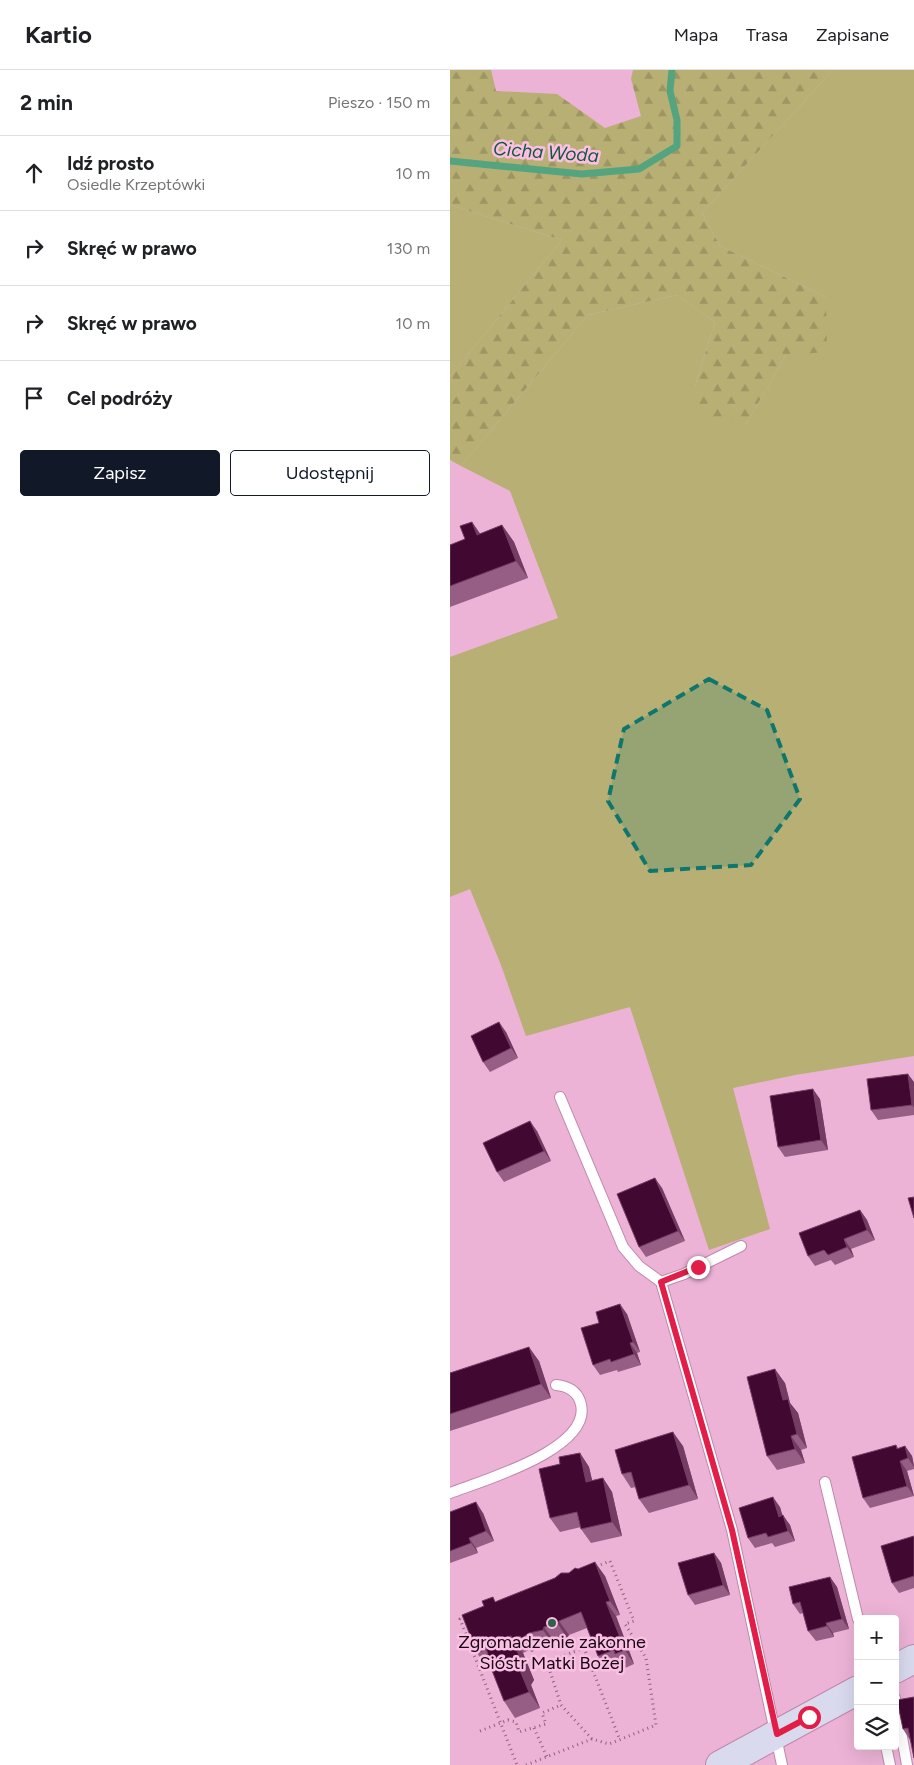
<!DOCTYPE html>
<html lang="pl">
<head>
<meta charset="utf-8">
<style>
	:root { --surface:#fff; --page:#f2f2f2; --text:#202124; --muted:#757577; --line:#e0e0e0; --accent:#111827 }
	body { margin:0; font-family:Figtree,sans-serif; background:var(--page); color:var(--text) }
	.controls { position:absolute; right:15px; bottom:15px; display:grid; overflow:hidden; border-radius:5px; box-shadow:0 5px 20px #0002 }
	.controls button { width:45px; height:45px; display:grid; place-items:center; padding:0; border:0; border-bottom:1px solid var(--line); background:var(--surface); color:var(--text); font:25px sans-serif }
	.stop { position:absolute; width:15px; height:15px; margin:-11px; border:4px solid #e11d48; border-radius:50%; background:#fff }
	.stop.end { background:#e11d48; border-color:#fff; box-shadow:0 1px 5px #0008 }
	.list { margin:0; padding:0; list-style:none }
	h2 { display:flex; justify-content:space-between; align-items:center; height:65px; margin:0; padding:0 20px; font-size:21px }
	h2 small { font-size:16px; font-weight:400; color:var(--muted) }
	.list li { display:grid; grid-template-columns:32px 1fr auto; gap:15px; align-items:center; box-sizing:border-box; height:75px; padding:0 20px; border-top:1px solid var(--line) }
	.list b { display:block; font-size:19px; white-space:nowrap }
	.list p { margin:0; font-size:16px; white-space:nowrap; color:var(--muted) }
	.list em { font-size:16px; font-style:normal; color:var(--muted) }
	.actions { display:flex; gap:10px; padding:15px 20px }
	.actions a { flex:1; padding:11px 0; border:1px solid var(--accent); border-radius:5px; text-align:center; font-size:18px; color:var(--accent) }
	.actions .main { background:var(--accent); color:#fff }
	.icon { flex:none; width:28px; height:28px; fill:none; stroke:currentColor; stroke-width:2; stroke-linecap:round; stroke-linejoin:round }
	.map { position:relative; flex:none; width:464px; height:1695px; overflow:hidden }
	header { display:flex; align-items:center; gap:30px; box-sizing:border-box; height:70px; padding:0 25px; background:var(--surface); border-bottom:1px solid var(--line) }
	header strong { font-size:24px }
	nav { display:flex; gap:28px; margin-inline-start:auto; font-size:18px }
	main { display:flex }
	aside { flex:1; background:var(--surface) }
	.map>svg:first-child { display:block }
	.grass { fill:#b7af73 }
	.forest { fill:url(#forest-firs) }
	.lines { fill:none; stroke-linecap:round; stroke-linejoin:round }
	.stream { stroke:#54a57f; stroke-width:7 }
	.service-casing { stroke:#bf88aa; stroke-width:12 }
	.secondary-casing { stroke:#bf88aa; stroke-width:30 }
	.path { stroke:#8b647d; stroke-width:3; stroke-dasharray:1 4; stroke-linecap:butt }
	.service { stroke:#fff; stroke-width:10 }
	.secondary { stroke:#dadaef; stroke-width:28 }
	.wall { fill:#965e84 }
	.shaded-wall { fill:#743b63 }
	.building { fill:#410832; stroke:#743b63 }
	.route { stroke:#e11d48; stroke-width:6 }
	.marked { fill:#0f766e; fill-opacity:0.2; stroke:#0f766e; stroke-width:4; stroke-dasharray:10 6; stroke-linejoin:round }
	.poi-dot { fill:#2d634a; stroke:#fac0e4; stroke-width:2 }
	.labels { text-anchor:middle; dominant-baseline:central; stroke-width:5; stroke-linejoin:round; paint-order:stroke }
	.poi-label { font-size:18px; fill:#170511; stroke:#fac0e4 }
	.water-label { font-size:19px; font-style:italic; fill:#19573d; stroke:#fac0e4 }
</style>
</head>
<body>
<header>
<strong>Kartio</strong>
<nav><a>Mapa</a><a>Trasa</a><a>Zapisane</a></nav>
</header>
<main>
<aside>
<h2>2 min<small>Pieszo · 150 m</small></h2>
<ul class="list">
<li><svg class="icon" aria-label="ahead" viewBox="0 0 24 24"><path d="M12 20V5M6 11l6-6 6 6"/></svg><div><b>Idź prosto</b><p>Osiedle Krzeptówki</p></div><em>10 m</em></li>
<li><svg class="icon" aria-label="right" viewBox="0 0 24 24"><path d="M7 20v-9h11M14 6l5 5-5 5"/></svg><div><b>Skręć w prawo</b></div><em>130 m</em></li>
<li><svg class="icon" aria-label="right" viewBox="0 0 24 24"><path d="M7 20v-9h11M14 6l5 5-5 5"/></svg><div><b>Skręć w prawo</b></div><em>10 m</em></li>
<li><svg class="icon" aria-label="arrive" viewBox="0 0 24 24"><path d="M6 21V4h12l-3 4 3 4H6"/></svg><div><b>Cel podróży</b></div></li>
</ul>
<div class="actions"><a class="main">Zapisz</a><a>Udostępnij</a></div>
</aside>
<div class="map">
<svg width="464" height="1695" viewBox="0 0 464 1695">
	<defs>
		<pattern id="forest-firs" width="22" height="20" patternUnits="userSpaceOnUse" patternTransform="scale(1.25)"><rect width="22" height="20" fill="#b7af73"/><path d="M5 1l3.5 6h-7zM16 11l3.5 6h-7z" fill="#9d9562"/></pattern>
	</defs>
	<rect width="100%" height="100%" fill="#ecb3d6"/>
	<path class="grass" d="M383 0H464V986L345 1005 283 1018 320 1159 259 1180 180 937 76 966 51 895 20 819 0 827V587L108 548 60 421 11 396 138 245 227 225 265 252 245 316 296 354 336 285 376 227 270 176 252 143Z
		M0 135 112 170 0 306Z"/>
	<path class="forest" d="M0 0H41L46 21 107 24 155 58 191 46 181 9 183 0H383L252 143 270 176 376 227 377 282 336 285 296 354 249 348 245 316 265 252 227 225 138 245 11 396 0 390V306L112 170 0 135Z"/>
	<g class="lines">
		<path class="stream" d="M0 91 132 104 189 99 227 76V50L220 21 222 0"/>
		<defs>
			<path id="service" d="M110 1027 173 1177 189 1196 211 1212 234 1204 291 1176
				M211 1212 282 1460 332 1695
				M375 1412 408 1549
				M0 1423C31 1411 147 1378 130 1331 126 1320 117 1316 106 1315
				M445 1628 457 1695
				M436 1676 440 1695"/>
			<path id="secondary" d="M445 1599 464 1589
				M270 1695 408 1620"/>
		</defs>
		<use href="#service" class="service-casing"/>
		<use href="#secondary" class="secondary-casing"/>
		<path class="path" d="M15 1547 10 1549 67 1695
			M84 1658 97 1687
			M30 1661 58 1650 66 1652 69 1662 96 1654 92 1643 111 1635
			M142 1669 111 1635 97 1592 134 1578 170 1670
			M76 1695 142 1669 159 1674 206 1655 196 1588 175 1554 184 1551 160 1491 145 1497"/>
		<use href="#service" class="service"/>
		<use href="#secondary" class="secondary"/>
	</g>
	<path class="wall" d="M22 452 30 464 52 455 64 472 78 508 0 537V475L15 469Z
		M56 962 68 988 40 1002 33 992Z
		M464 1012V1045L428 1050 421 1040Z
		M370 1029 378 1080 335 1087 328 1077Z
		M87 1061 101 1091 54 1112 47 1102Z
		M212 1118 235 1171 196 1187 189 1177Z
		M410 1140 417 1150 425 1170 401 1179 404 1187 385 1195 381 1190 365 1196 358 1186Z
		M177 1244 190 1282 187 1283 191 1295 168 1302 167 1300 150 1305 143 1295Z
		M89 1291 101 1328 0 1361V1303Z
		M335 1313 340 1333 348 1343 357 1378 351 1380 355 1393 327 1400 317 1386Z
		M446 1375 448 1378 455 1376 462 1386 464 1395V1399L457 1401 464 1426 420 1438 413 1428Z
		M233 1376 248 1429 199 1443 189 1429 186 1417 181 1418 172 1404Z
		M130 1383 139 1397 142 1411 153 1408 162 1422 172 1466 141 1473 131 1459V1457L110 1462 100 1448 110 1394Z
		M330 1437 332 1446 340 1455 345 1471 325 1477 322 1473 305 1478 298 1468Z
		M0 1442 33 1443 44 1471 26 1478 28 1483 0 1493Z
		M464 1466V1518L449 1523 442 1513Z
		M264 1483 271 1493 280 1525 245 1535 238 1525Z
		M128 1499 155 1506 170 1545 166 1546 184 1594 175 1598 172 1594 158 1600 148 1586 137 1558 119 1565 117 1568 104 1571 103 1574 89 1577 82 1582 79 1580 73 1583 84 1610 81 1615 90 1638 65 1648 54 1631 40 1596 37 1597 27 1583 47 1531Z
		M380 1507 387 1517 399 1559 383 1563 384 1567 366 1571 358 1561 353 1543 350 1544 343 1534Z
		M464 1627 460 1670 453 1659Z"/>
	<path class="shaded-wall" d="M22 452 33 468 27 465Z
		M52 455 64 472 78 508 66 491Z
		M49 952 56 962 68 988 61 978Z
		M458 1004 464 1012V1038L462 1035Z
		M363 1019 370 1029 378 1080 371 1070Z
		M80 1051 87 1061 101 1091 94 1081Z
		M205 1108 212 1118 235 1171 228 1161Z
		M410 1140 417 1150 425 1170 417 1160Z
		M394 1169 401 1179 404 1187 397 1177Z
		M170 1234 177 1244 190 1282 183 1272Z
		M180 1273 187 1283 191 1295 184 1284Z
		M79 1277 89 1291 101 1328 91 1314Z
		M325 1299 335 1313 340 1333 348 1343 357 1378 347 1364 333 1330Z
		M223 1362 233 1376 248 1429 239 1415Z
		M341 1366 351 1380 355 1393 345 1379Z
		M455 1376 462 1386 464 1397 458 1388Z
		M130 1383 139 1397 146 1426 136 1412Z
		M450 1391 457 1401 464 1426 457 1416Z
		M153 1408 162 1422 172 1466 162 1452Z
		M323 1427 330 1437 336 1457 329 1447Z
		M26 1432 33 1443 44 1471 36 1461Z
		M333 1445 340 1455 345 1471 338 1461Z
		M19 1468 26 1478 28 1483 21 1473Z
		M264 1483 271 1493 280 1525 273 1515Z
		M145 1492 155 1506 170 1545 160 1531Z
		M380 1507 387 1517 399 1559 392 1549Z
		M156 1532 166 1546 184 1594 175 1580Z
		M109 1551 119 1565 117 1568 108 1554Z
		M376 1553 383 1563 384 1567 377 1556Z
		M94 1557 104 1571 103 1574 93 1560Z
		M61 1566 73 1583 84 1610 81 1615 90 1638 79 1622 69 1598Z"/>
	<path class="building" d="M22 452 27 465 52 455 66 491 0 516V475L15 469 10 456Z
		M49 952 61 978 33 992 21 966Z
		M458 1004 462 1035 421 1040 417 1009Z
		M363 1019 371 1070 328 1077 320 1026Z
		M80 1051 94 1081 47 1102 33 1073Z
		M205 1108 228 1161 189 1177 167 1124Z
		M464 1127V1148L458 1128Z
		M410 1140 417 1160 394 1169 397 1177 378 1185 374 1180 358 1186 349 1163Z
		M170 1234 183 1272 180 1273 184 1284 161 1292 160 1289 143 1295 131 1258 149 1253 146 1242Z
		M79 1277 91 1314 0 1344V1303Z
		M325 1299 333 1330 338 1329 347 1364 341 1366 345 1379 317 1386 297 1307Z
		M223 1362 239 1415 189 1429 181 1402 172 1404 165 1380Z
		M446 1375 447 1379 455 1376 458 1388 450 1391 457 1416 413 1428 402 1387Z
		M130 1383 136 1412 153 1408 162 1452 131 1459 127 1442 100 1448 89 1399 110 1394 109 1387Z
		M323 1427 329 1447 333 1445 338 1461 318 1467 316 1463 298 1468 289 1438Z
		M26 1432 36 1461 19 1468 21 1473 0 1481V1442Z
		M464 1466V1506L442 1513 431 1476Z
		M264 1483 273 1515 238 1525 228 1493Z
		M145 1492 160 1531 156 1532 175 1580 165 1584 164 1580 148 1586 131 1542 109 1551 108 1554 94 1557 93 1560 79 1563 72 1568 70 1566 63 1569 61 1566 35 1576 36 1579 27 1583 12 1545 34 1536 32 1531 43 1527 45 1532 105 1508 111 1503H119L125 1498 128 1499Z
		M380 1507 392 1549 376 1553 377 1556 358 1561 350 1532 343 1534 339 1517Z
		M61 1566 72 1593 69 1598 79 1622 54 1631 36 1585 38 1584 35 1576Z
		M464 1627V1688L458 1658 453 1659 447 1630Z"/>
	<g class="lines">
		<path class="route" d="M248 1197 211 1212 282 1460 327 1664 359 1647"/>
	</g>
	<path class="marked" d="M259 609 317 640 350 729 301 795 200 801 158 731 174 659Z"/>
	<circle class="poi-dot" cx="102" cy="1553" r="5"/>
	<g class="labels">
		<g class="poi-label">
			<text x="102" y="1572">Zgromadzenie zakonne<tspan x="102" dy="21">Sióstr Matki Bożej</tspan></text>
		</g>
		<g class="water-label">
			<text transform="translate(96 82) rotate(4)">Cicha Woda</text>
		</g>
	</g>
</svg>
<div class="controls">
<button>+</button>
<button>−</button>
<button><svg class="icon" aria-label="layers" viewBox="0 0 24 24"><path d="M12 4l9 5-9 5-9-5zM3 14l9 5 9-5"/></svg></button>
</div>
<div class="stop" style="left:359px;top:1647px"></div>
<div class="stop end" style="left:248px;top:1197px"></div>
</div>
</main>
</body>
</html>
